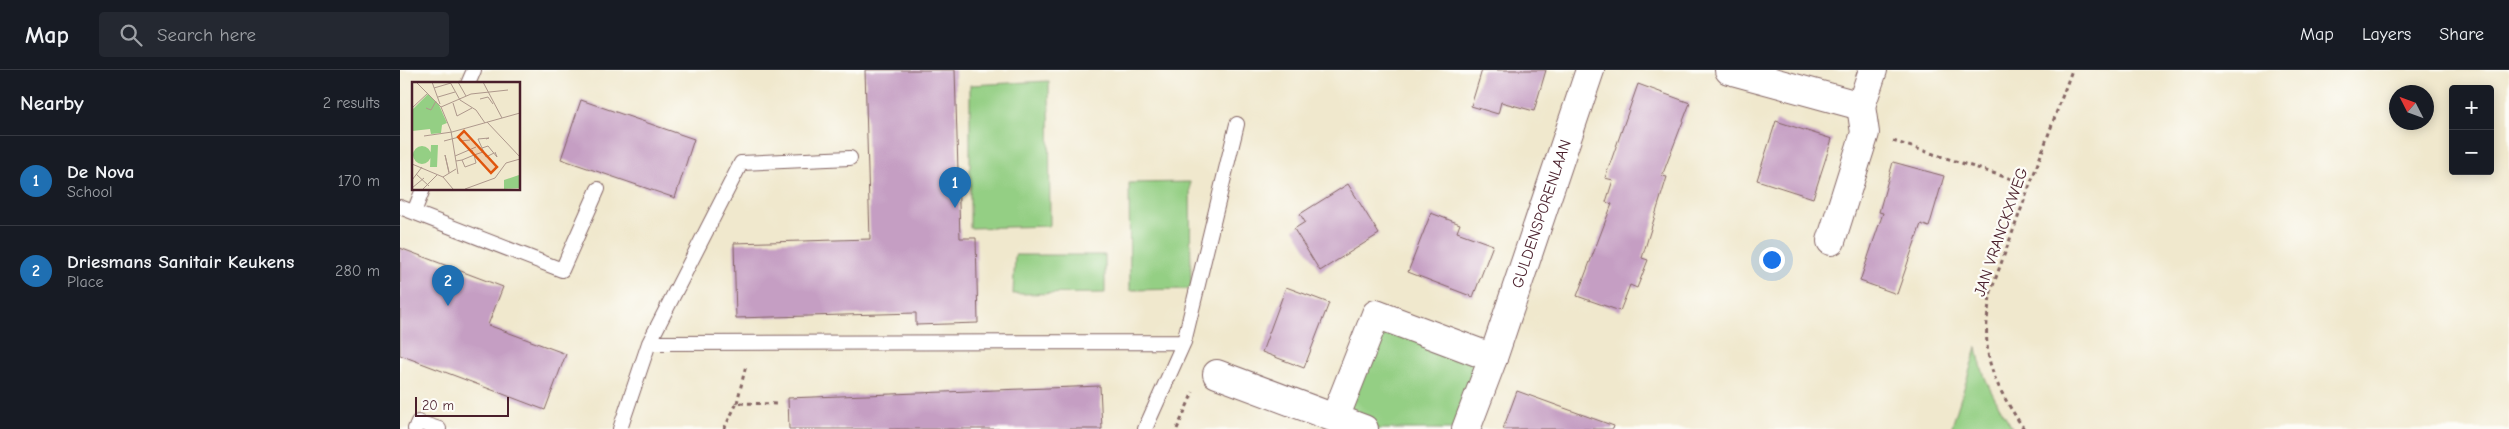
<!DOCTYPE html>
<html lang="en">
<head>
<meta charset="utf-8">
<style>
	:root { --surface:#171b24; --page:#242831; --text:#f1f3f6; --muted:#9ea1a6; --line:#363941; --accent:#1f6fb2 }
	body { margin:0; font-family:"Comic Neue",sans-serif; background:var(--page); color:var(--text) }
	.controls { position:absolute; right:15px; top:15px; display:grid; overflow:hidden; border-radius:5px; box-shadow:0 2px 12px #0003 }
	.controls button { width:45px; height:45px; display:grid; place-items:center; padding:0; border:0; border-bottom:1px solid var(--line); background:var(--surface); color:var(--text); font:25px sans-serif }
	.compass { position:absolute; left:1989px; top:15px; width:45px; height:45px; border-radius:50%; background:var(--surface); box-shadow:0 2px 12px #0003; rotate:312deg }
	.scale { position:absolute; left:15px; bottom:12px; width:94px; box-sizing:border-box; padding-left:5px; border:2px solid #4a1f2b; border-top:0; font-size:14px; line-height:18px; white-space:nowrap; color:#4a1f2b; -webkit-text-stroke:4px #fdfcf7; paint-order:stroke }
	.you { position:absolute; left:1371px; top:189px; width:18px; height:18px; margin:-12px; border:4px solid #fff; border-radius:50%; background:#1a73e8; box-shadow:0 0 0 8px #1a73e833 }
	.badge { display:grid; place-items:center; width:32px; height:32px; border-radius:50%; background:var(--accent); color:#fff; font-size:16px; font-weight:700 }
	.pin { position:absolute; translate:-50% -41px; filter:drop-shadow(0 1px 2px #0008) }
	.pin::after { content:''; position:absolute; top:26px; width:18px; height:15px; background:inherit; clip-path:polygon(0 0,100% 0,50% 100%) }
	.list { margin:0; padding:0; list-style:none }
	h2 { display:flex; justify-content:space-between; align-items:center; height:65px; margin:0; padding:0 20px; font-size:21px }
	h2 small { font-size:16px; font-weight:400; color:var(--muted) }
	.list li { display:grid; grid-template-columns:32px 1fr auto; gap:15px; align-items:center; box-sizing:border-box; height:90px; padding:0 20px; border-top:1px solid var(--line) }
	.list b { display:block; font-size:19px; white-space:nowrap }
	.list p { margin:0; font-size:16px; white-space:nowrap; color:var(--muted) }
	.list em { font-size:16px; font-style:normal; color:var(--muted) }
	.icon { flex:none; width:28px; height:28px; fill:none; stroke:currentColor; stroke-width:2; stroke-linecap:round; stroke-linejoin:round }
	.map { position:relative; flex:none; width:2109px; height:359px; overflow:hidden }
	header { display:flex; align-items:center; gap:30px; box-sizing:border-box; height:70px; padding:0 25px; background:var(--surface); border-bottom:1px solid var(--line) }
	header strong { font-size:24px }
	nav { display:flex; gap:28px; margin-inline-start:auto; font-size:18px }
	.search { width:350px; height:45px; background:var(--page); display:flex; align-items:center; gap:12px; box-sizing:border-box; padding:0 18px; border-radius:5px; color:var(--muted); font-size:19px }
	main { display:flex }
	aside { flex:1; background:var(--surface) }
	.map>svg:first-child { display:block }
	.green { fill:#94cf84; stroke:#6f7758 }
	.building { fill:#c59ec3 }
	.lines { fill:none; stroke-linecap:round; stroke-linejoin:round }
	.service-casing { stroke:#846564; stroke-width:16 }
	.minor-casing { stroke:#846564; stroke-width:30 }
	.path { stroke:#846564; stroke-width:3; stroke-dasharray:4 4; stroke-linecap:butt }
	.service { stroke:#fff; stroke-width:14 }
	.minor { stroke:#fff; stroke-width:28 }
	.labels { text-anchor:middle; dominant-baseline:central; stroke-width:4.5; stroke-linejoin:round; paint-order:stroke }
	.street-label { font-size:16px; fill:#4a1f2b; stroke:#fdfcf7 }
	.inset-road { fill:none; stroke:#ae988c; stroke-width:1 }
	.view { fill:#e0560e; fill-opacity:0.15; stroke:#e0560e; stroke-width:2.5 }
	.inset-edge { fill:none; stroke:#4a1f2b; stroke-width:2.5 }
</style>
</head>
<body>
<header>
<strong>Map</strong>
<div class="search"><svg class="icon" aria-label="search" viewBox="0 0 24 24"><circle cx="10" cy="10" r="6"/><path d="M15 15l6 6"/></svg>Search here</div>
<nav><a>Map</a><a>Layers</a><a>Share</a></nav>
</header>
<main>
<aside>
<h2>Nearby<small>2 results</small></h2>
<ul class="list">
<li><span class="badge">1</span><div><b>De Nova</b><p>School</p></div><em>170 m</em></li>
<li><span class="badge">2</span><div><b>Driesmans Sanitair Keukens</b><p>Place</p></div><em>280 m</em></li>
</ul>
</aside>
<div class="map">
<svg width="2109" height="359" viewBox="0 0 2109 359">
	<rect width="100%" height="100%" fill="#fdfcf7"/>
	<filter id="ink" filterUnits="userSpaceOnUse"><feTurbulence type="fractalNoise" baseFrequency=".02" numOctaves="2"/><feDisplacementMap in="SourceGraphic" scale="10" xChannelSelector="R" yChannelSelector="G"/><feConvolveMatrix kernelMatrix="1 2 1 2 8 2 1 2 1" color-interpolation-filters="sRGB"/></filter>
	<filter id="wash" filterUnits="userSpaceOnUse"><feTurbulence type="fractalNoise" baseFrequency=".0096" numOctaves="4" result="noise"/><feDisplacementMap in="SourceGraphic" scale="20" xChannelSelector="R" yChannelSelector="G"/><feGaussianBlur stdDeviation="1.12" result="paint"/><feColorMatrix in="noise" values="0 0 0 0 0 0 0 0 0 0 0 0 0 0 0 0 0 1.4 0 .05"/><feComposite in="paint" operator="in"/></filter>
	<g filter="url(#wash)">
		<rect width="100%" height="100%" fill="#f0e8cd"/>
		<path class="green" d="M649 11 650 156 570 158V15Z
			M790 112 791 219 730 220 729 113Z
			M615 185H705V223L613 224Z
			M976 244 1093 288 1066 359H964L935 348Z
			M1577 277C1582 310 1596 331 1613 359H1551Z"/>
		<g id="blocks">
			<path class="building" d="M465 0H555L560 168H576L578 253 516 255V243L336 248 334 173 470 169Z
				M1082 0H1146L1134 41 1101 32 1098 44 1071 36Z
				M1238 14 1290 33 1262 106 1267 107 1242 188 1248 190 1237 218 1230 215 1220 241 1177 226 1212 134 1206 132 1213 110 1205 108Z
				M181 30 294 69 275 128 161 89Z
				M1376 51 1432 69 1413 128 1357 110Z
				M1493 92 1544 106 1529 157 1521 154 1497 224 1460 211 1483 143 1479 142Z
				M948 114 979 164 920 201 894 159 905 152 900 144Z
				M1031 143 1060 154 1057 162 1093 175 1073 227 1008 202Z
				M0 178 103 217 88 255 166 284 145 340 0 285Z
				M886 217 929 233 904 298 862 282Z
				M700 316 702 359H389L388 328Z
				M1117 321 1214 356 1213 359H1103Z"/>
		</g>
	</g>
	<g filter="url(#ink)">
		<use href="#blocks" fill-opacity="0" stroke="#846564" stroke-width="1"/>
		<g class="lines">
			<defs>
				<path id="service" d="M68 14 74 0
					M0 137 162 200 198 119
					M14 142 23 119
					M249 273 784 272
					M15 359 18 352 39 359
					M220 359 249 273 341 93 450 88
					M745 359 784 272 837 54"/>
				<g id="minor">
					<path d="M1329 0 1461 36 1473 0"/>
					<path d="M1431 171 1465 63 1461 36"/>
					<path d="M817 304 964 359"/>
					<path d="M935 348 976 244 1093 288"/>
					<path id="s1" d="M1066 359 1093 288 1190 0"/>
				</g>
			</defs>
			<use href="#service" class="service-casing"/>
			<use href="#minor" class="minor-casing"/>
			<path class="path" d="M1493 71 1630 115
				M337 333 346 295
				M324 359 337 333 379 334
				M777 359 793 322
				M1624 359C1589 306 1580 284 1591 221L1672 0"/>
			<use href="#service" class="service"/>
			<use href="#minor" class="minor"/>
		</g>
	</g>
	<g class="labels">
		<g class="street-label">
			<text stroke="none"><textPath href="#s1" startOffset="228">GULDENSPORENLAAN</textPath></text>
			<text transform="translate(1601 162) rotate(-71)">JAN VRANCKXWEG</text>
		</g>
	</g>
	<g transform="translate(12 12)">
		<rect width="108" height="108" fill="#f0e8cd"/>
		<path d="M16 12 27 23 35 41 30 43 29 51 19 52 18 47 0 49V28ZM19 63H26L25 85H18ZM1 73a9 9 0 1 1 18 0a9 9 0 1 1-18 0ZM107 93V106L92 107V98Z" fill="#94cf84"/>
		<path class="inset-road" d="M4 0 29 25 39 49 46 92M20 0 28 22M38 0 48 18 64 28 73 41M46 0 54 14M71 0 90 36M22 6 39 1M26 15 43 10M68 17 76 15 81 22M41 21 45 34 60 26M29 25 59 12 96 8M0 26 16 11M14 26 19 28 24 19M75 40 108 75M12 54 40 50 108 31M74 57 77 56 66 57 74 75 82 71M32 59 47 55 48 59 58 58M70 66 76 64 85 75 83 70M43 74 64 65M50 78 62 73 60 68M44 79 50 78 53 85 64 81 62 73 71 70M0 82 31 95 41 107M37 90 33 73 37 91M4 92 17 104M31 95 44 87M0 98 10 85M0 106 12 96M11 107 25 93M53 107 83 96 94 81 108 77"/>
		<path class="view" d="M52 49 85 85 79 91 46 55Z"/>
		<rect width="108" height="108" class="inset-edge"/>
	</g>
</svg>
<div class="controls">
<button>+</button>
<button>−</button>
</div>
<svg class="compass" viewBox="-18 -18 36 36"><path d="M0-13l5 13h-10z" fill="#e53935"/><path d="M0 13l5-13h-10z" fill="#9ea1a6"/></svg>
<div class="scale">20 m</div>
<div class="you"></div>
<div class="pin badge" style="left:555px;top:138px">1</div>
<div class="pin badge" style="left:48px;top:236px">2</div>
</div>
</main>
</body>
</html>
